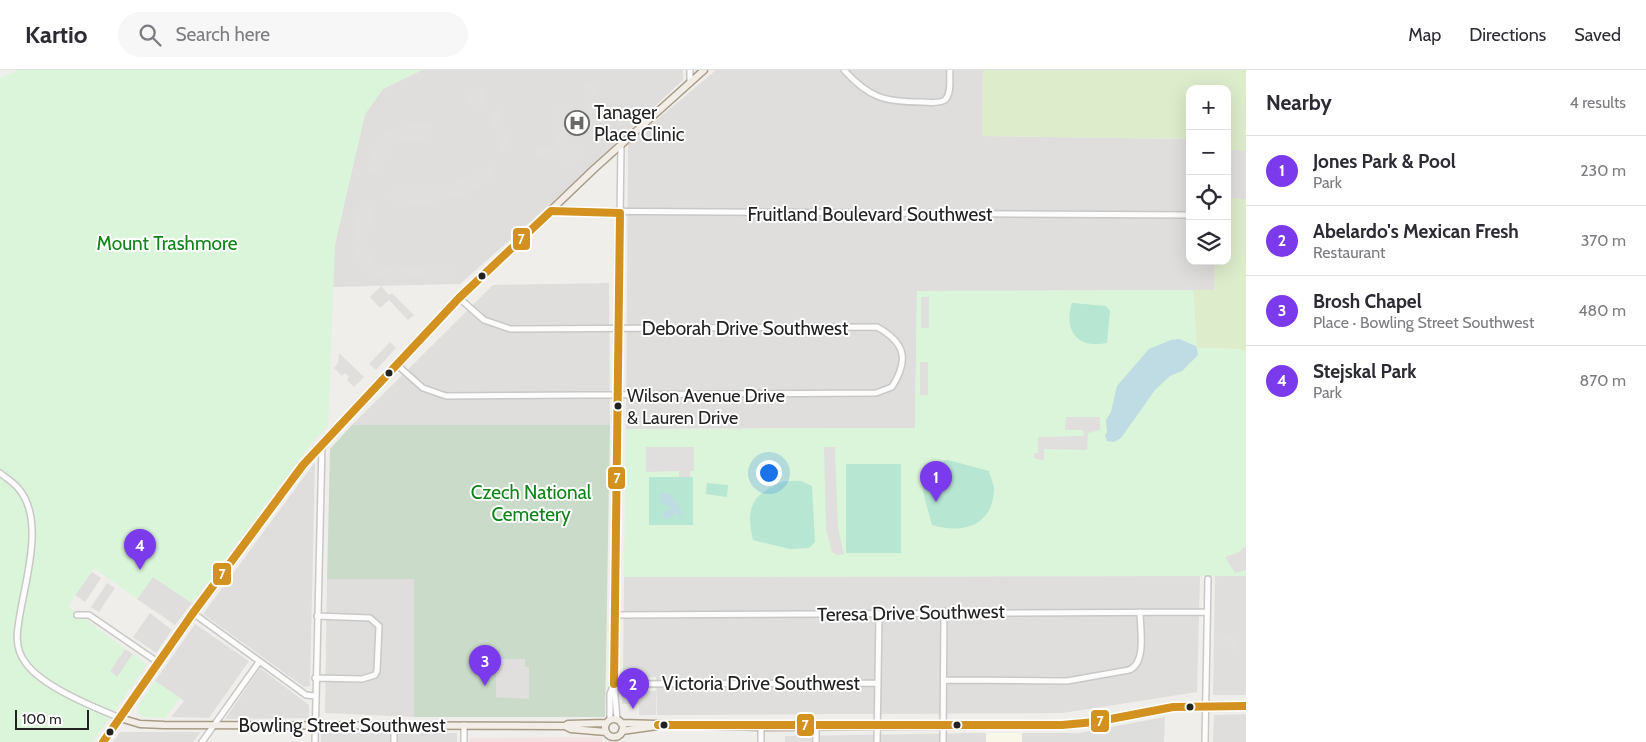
<!DOCTYPE html>
<html lang="en">
<head>
<meta charset="utf-8">
<style>
	:root { --surface:#fff; --page:#f7f7f7; --text:#2b2b33; --muted:#7c7c81; --line:#e1e1e2; --accent:#7c3aed }
	body { margin:0; font-family:Cabin,sans-serif; background:var(--page); color:var(--text) }
	.controls { position:absolute; right:15px; top:15px; display:grid; overflow:hidden; border-radius:10px; box-shadow:0 5px 20px #0002 }
	.controls button { width:45px; height:45px; display:grid; place-items:center; padding:0; border:0; border-bottom:1px solid var(--line); background:var(--surface); color:var(--text); font:25px sans-serif }
	.scale { position:absolute; left:15px; bottom:12px; width:74px; box-sizing:border-box; padding-left:5px; border:2px solid #222; border-top:0; font-size:14px; line-height:18px; white-space:nowrap; color:#222; -webkit-text-stroke:4px #fff; paint-order:stroke }
	.you { position:absolute; left:768px; top:402px; width:18px; height:18px; margin:-12px; border:4px solid #fff; border-radius:50%; background:#1a73e8; box-shadow:0 0 0 8px #1a73e833 }
	.badge { display:grid; place-items:center; width:32px; height:32px; border-radius:50%; background:var(--accent); color:#fff; font-size:16px; font-weight:700 }
	.pin { position:absolute; translate:-50% -41px; filter:drop-shadow(0 1px 2px #0008) }
	.pin::after { content:''; position:absolute; top:26px; width:18px; height:15px; background:inherit; clip-path:polygon(0 0,100% 0,50% 100%) }
	.list { margin:0; padding:0; list-style:none }
	h2 { display:flex; justify-content:space-between; align-items:center; height:65px; margin:0; padding:0 20px; font-size:21px }
	h2 small { font-size:16px; font-weight:400; color:var(--muted) }
	.list li { display:grid; grid-template-columns:32px 1fr auto; gap:15px; align-items:center; box-sizing:border-box; height:70px; padding:0 20px; border-top:1px solid var(--line) }
	.list b { display:block; font-size:19px; white-space:nowrap }
	.list p { margin:0; font-size:16px; white-space:nowrap; color:var(--muted) }
	.list em { font-size:16px; font-style:normal; color:var(--muted) }
	.icon { flex:none; width:28px; height:28px; fill:none; stroke:currentColor; stroke-width:2; stroke-linecap:round; stroke-linejoin:round }
	.map { position:relative; flex:none; width:1246px; height:672px; overflow:hidden }
	header { display:flex; align-items:center; gap:30px; box-sizing:border-box; height:70px; padding:0 25px; background:var(--surface); border-bottom:1px solid var(--line) }
	header strong { font-size:24px }
	nav { display:flex; gap:28px; margin-inline-start:auto; font-size:18px }
	.search { width:350px; height:45px; background:var(--page); display:flex; align-items:center; gap:12px; box-sizing:border-box; padding:0 18px; border-radius:28px; color:var(--muted); font-size:19px }
	main { display:flex }
	aside { flex:1; background:var(--surface) }
	.map>svg:first-child { display:block }
	.residential { fill:#dfdedc }
	.commercial { fill:#f1e3e1 }
	.education { fill:#f8f7e8 }
	.religious { fill:#dededc }
	.grass { fill:#ddeccb }
	.cemetery { fill:#cadbca }
	.park { fill:#daf5da }
	.pitch { fill:#b7e6d2 }
	.parking { fill:#e0dfde }
	.water { fill:#bfdbe3 }
	.lines { fill:none; stroke-linecap:round; stroke-linejoin:round }
	.minor-casing { stroke:#c9c8c7; stroke-width:8 }
	.major-casing { stroke:#a79c86; stroke-width:9 }
	.minor { stroke:#fdfcfc; stroke-width:5 }
	.major { stroke:#f3ede7; stroke-width:6 }
	.bus-1-casing { stroke:#fff; stroke-width:11 }
	.bus-1 { stroke:#d3921f; stroke-width:8 }
	.bus-dot { fill:#222; stroke:#fff; stroke-width:2 }
	.labels { text-anchor:middle; dominant-baseline:central; stroke-width:4; stroke-linejoin:round; paint-order:stroke }
	.bus-label { font-size:18px; fill:#222; stroke:#fff; text-anchor:start }
	.poi-label { font-size:19px; fill:#222; stroke:#fff; text-anchor:start }
	.street-label { font-size:19px; fill:#222; stroke:#fff }
	.park-label { font-size:19px; fill:#0c8416; stroke:#fff }
	.line-badge { stroke:#fff; stroke-width:2 }
	.badge-label { font-size:14px; text-anchor:middle; font-weight:bold; fill:#fff }
</style>
</head>
<body>
<header>
<strong>Kartio</strong>
<div class="search"><svg class="icon" aria-label="search" viewBox="0 0 24 24"><circle cx="10" cy="10" r="6"/><path d="M15 15l6 6"/></svg>Search here</div>
<nav><a>Map</a><a>Directions</a><a>Saved</a></nav>
</header>
<main>
<div class="map">
<svg width="1246" height="672" viewBox="0 0 1246 672">
	<rect width="100%" height="100%" fill="#f0eeeb"/>
	<path class="residential" d="M422 0H683V10L548 136 460 214 332 217 335 174 365 44 383 19Z
		M716 0H983L982 66 1190 69V191H1215L1214 220 917 221 915 358 626 359 628 74Z
		M609 213 610 355H352L493 215Z
		M315 392 310 616 304 617 203 544Z
		M92 502 101 508 85 532 75 525Z
		M1200 506 1197 622 1063 643 657 645 656 607H623L624 507Z
		M1215 506H1246V625H1213Z
		M153 507 192 533 175 555 137 529Z
		M414 508V647L325 643 327 509Z
		M107 513 115 518 99 542 91 537Z
		M150 543 172 560 156 583 133 567Z
		M195 554 249 591 209 648 171 647 184 631 155 611Z
		M125 579 133 584 118 608 110 601Z
		M260 598 309 635V648L225 649Z
		M1246 644V672H1213L1214 645Z
		M120 662H201L193 672H113Z
		M321 663H457V672H321Z
		M986 663V672H785V666Z"/>
	<path class="commercial" d="M602 667V672H470V668Z"/>
	<path class="education" d="M986 663H1022V672H986Z"/>
	<path class="religious" d="M1165 647 1164 672H1022V663H1079Z"/>
	<path class="grass" d="M983 0H1246V282L1239 279 1197 278 1193 220H1214L1215 191H1227V19H1190V69L982 66Z"/>
	<path class="cemetery" d="M352 355H610L605 647H414V509H327L330 379Z"/>
	<path class="park" d="M19 0H422L383 19 365 44 335 174 328 356 311 374 192 533 153 507 137 529 94 498 68 536 125 579 110 601 117 607 133 584 147 595 92 672H0V8Z
		M1193 220 1197 278 1239 279 1246 282V506L624 507 626 359 915 358 917 221Z
		M155 611 180 628 165 648 143 647 138 643V636Z"/>
	<path class="pitch" d="M1072 233 1106 236 1110 241 1107 273C1078 279 1063 261 1072 233Z
		M948 390 989 401C990 406 994 414 994 419 993 457 962 464 932 455 925 426 909 397 948 390Z
		M846 394H901V483H846Z
		M649 407H693V455H649Z
		M784 411H801L812 416 815 472 809 478 790 479 753 470C745 436 753 424 784 411Z
		M707 413 728 415 727 427 706 424Z"/>
	<path class="parking" d="M596 14 601 51 599 61 602 73H593L590 64H587L585 53 588 52 583 16Z
		M483 19 486 24 487 41H475L474 36H470V20Z
		M499 40 511 78 501 81 490 43Z
		M564 40 569 77 556 78 551 42Z
		M405 55H432L433 64 428 65V69H408L395 73 386 83 380 104 367 103 375 73 387 61Z
		M538 75 549 80 571 82 572 77 581 79 580 88 571 87 570 92 546 88 533 83Z
		M1227 80 1246 81V129L1227 128Z
		M490 95 495 108 463 125 426 134 390 131 394 118 412 121 434 120 469 108Z
		M361 131 374 135 367 172 371 188 379 197 396 200 449 194 450 208 428 209 427 205 389 210 375 206 364 194 360 197 353 172Z
		M381 216 389 225 392 223 414 245 408 250 389 230 380 238 370 227Z
		M921 227H929V258H921Z
		M390 272 396 278 376 300 369 294Z
		M339 283 364 307 354 317 347 310 349 307 345 303 342 306 334 298 338 293Z
		M920 292H928V325H920Z
		M1066 347H1100V360L1088 363 1087 380 1044 379V391L1034 388V383H1038V367L1084 366 1083 360H1065Z
		M646 377H694V401H690V407H679V401L646 402Z
		M824 377H835L838 458 844 484 837 485 832 482 826 459Z
		M1246 476V500L1235 503 1225 487 1239 482Z
		M1219 565H1237V579H1229V575H1219Z
		M477 589H525V597H529V629L496 627V598H477Z
		M622 621H656V645H639V634H622Z"/>
	<path class="water" d="M1179 269 1196 276 1198 283 1197 286 1182 301 1170 306 1155 320 1121 368 1114 372 1107 371 1105 365 1107 362 1106 350 1111 342 1117 316 1149 279 1171 270Z
		M663 423 671 425 683 444 680 447 676 442 666 450 662 445 672 437 662 433 660 425Z"/>
	<g class="lines">
		<defs>
			<path id="minor" d="M844 0C869 28 885 32 922 32 929 32 939 34 945 30 952 23 949 9 950 0
				M690 13V0
				M551 141 1190 145
				M396 294 423 318 446 326 876 323 892 317C909 290 906 273 877 257L510 259 484 250 459 228
				M0 403C6 408 13 412 18 418 45 448 26 508 20 544 17 561 14 577 25 592 41 616 93 637 120 648
				M193 543 306 625 315 626
				M77 545H89L159 593
				M615 545 1207 542
				M315 608 362 609 375 605 377 601 379 556 370 548 317 546
				M944 610 1067 611 1129 600C1147 593 1140 558 1140 542
				M614 614 878 613
				M617 649 614 614 621 74
				M610 650V624L614 614
				M202 672 259 592
				M315 672 322 375
				M394 672V655
				M464 672V655
				M761 672V657
				M816 672V656
				M877 672 879 545
				M943 672 944 541
				M1205 672 1208 509"/>
			<path id="major" d="M120 648 140 654 164 655 565 656 568 654 606 653
				M605 658a9 9 0 1 1 18 0a9 9 0 1 1-18 0Z
				M621 653 761 657 1062 655 1095 652 1173 637 1246 636
				M565 656 571 659 606 662
				M622 661 657 656
				M103 672 193 543 303 395 322 375 459 228 594 99 704 0"/>
		</defs>
		<use href="#minor" class="minor-casing"/>
		<use href="#major" class="major-casing"/>
		<use href="#minor" class="minor"/>
		<use href="#major" class="major"/>
		<defs>
			<path id="bus-1" d="M658 655H1062L1095 652 1173 637 1246 636
				M103 672 193 543 303 395 459 228 551 141 620 143 614 614"/>
		</defs>
		<use href="#bus-1" class="bus-1-casing"/>
		<use href="#bus-1" class="bus-1"/>
	</g>
	<defs>
		<symbol id="hospital-ring" viewBox="-11 -11 22 22"><circle r="9.5" fill="#fff" stroke="#6a6968" stroke-width="1.5"/><path d="M-5-5h3v3.5h4V-5h3V5h-3V1.5h-4V5h-3Z" fill="#6a6968"/></symbol>
	</defs>
	<g fill-rule="evenodd">
		<use href="#hospital-ring" x="563" y="39" width="28" height="28"/>
	</g>
	<g class="bus-dot">
		<circle cx="482" cy="206" r="4.5"/>
		<circle cx="389" cy="303" r="4.5"/>
		<circle cx="618" cy="336" r="4.5"/>
		<circle cx="1190" cy="637" r="4.5"/>
		<circle cx="664" cy="655" r="4.5"/>
		<circle cx="957" cy="655" r="4.5"/>
		<circle cx="110" cy="662" r="4.5"/>
	</g>
	<g class="labels">
		<g class="bus-label">
			<text x="627" y="326">Wilson Avenue Drive<tspan x="627" dy="22">&amp; Lauren Drive</tspan></text>
		</g>
		<g class="poi-label">
			<text x="594" y="42">Tanager<tspan x="594" dy="22">Place Clinic</tspan></text>
		</g>
		<g class="street-label">
			<text x="870" y="144">Fruitland Boulevard Southwest</text>
			<text x="745" y="258">Deborah Drive Southwest</text>
			<text transform="translate(911 543) rotate(-1)">Teresa Drive Southwest</text>
			<text x="761" y="613">Victoria Drive Southwest</text>
			<text x="342" y="655">Bowling Street Southwest</text>
		</g>
		<g class="park-label">
			<text x="167" y="173">Mount Trashmore</text>
			<text x="531" y="422">Czech National<tspan x="531" dy="22">Cemetery</tspan></text>
		</g>
	</g>
	<g class="line-badge">
		<rect x="512" y="157" width="19" height="24" rx="5" fill="#d3921f"/>
		<rect x="607" y="396" width="19" height="24" rx="5" fill="#d3921f"/>
		<rect x="212" y="492" width="20" height="24" rx="5" fill="#d3921f"/>
		<rect x="1090" y="639" width="20" height="24" rx="5" fill="#d3921f"/>
		<rect x="796" y="643" width="19" height="24" rx="5" fill="#d3921f"/>
	</g>
	<g class="badge-label">
		<text x="521" y="174">7</text>
		<text x="617" y="413">7</text>
		<text x="222" y="509">7</text>
		<text x="1100" y="656">7</text>
		<text x="805" y="660">7</text>
	</g>
</svg>
<div class="controls">
<button>+</button>
<button>−</button>
<button><svg class="icon" aria-label="locate" viewBox="0 0 24 24"><circle cx="12" cy="12" r="6"/><path d="M12 2v4M12 18v4M2 12h4M18 12h4"/></svg></button>
<button><svg class="icon" aria-label="layers" viewBox="0 0 24 24"><path d="M12 4l9 5-9 5-9-5zM3 14l9 5 9-5"/></svg></button>
</div>
<div class="scale">100 m</div>
<div class="you"></div>
<div class="pin badge" style="left:936px;top:432px">1</div>
<div class="pin badge" style="left:633px;top:639px">2</div>
<div class="pin badge" style="left:485px;top:616px">3</div>
<div class="pin badge" style="left:140px;top:500px">4</div>
</div>
<aside>
<h2>Nearby<small>4 results</small></h2>
<ul class="list">
<li><span class="badge">1</span><div><b>Jones Park &amp; Pool</b><p>Park</p></div><em>230 m</em></li>
<li><span class="badge">2</span><div><b>Abelardo's Mexican Fresh</b><p>Restaurant</p></div><em>370 m</em></li>
<li><span class="badge">3</span><div><b>Brosh Chapel</b><p>Place · Bowling Street Southwest</p></div><em>480 m</em></li>
<li><span class="badge">4</span><div><b>Stejskal Park</b><p>Park</p></div><em>870 m</em></li>
</ul>
</aside>
</main>
</body>
</html>
